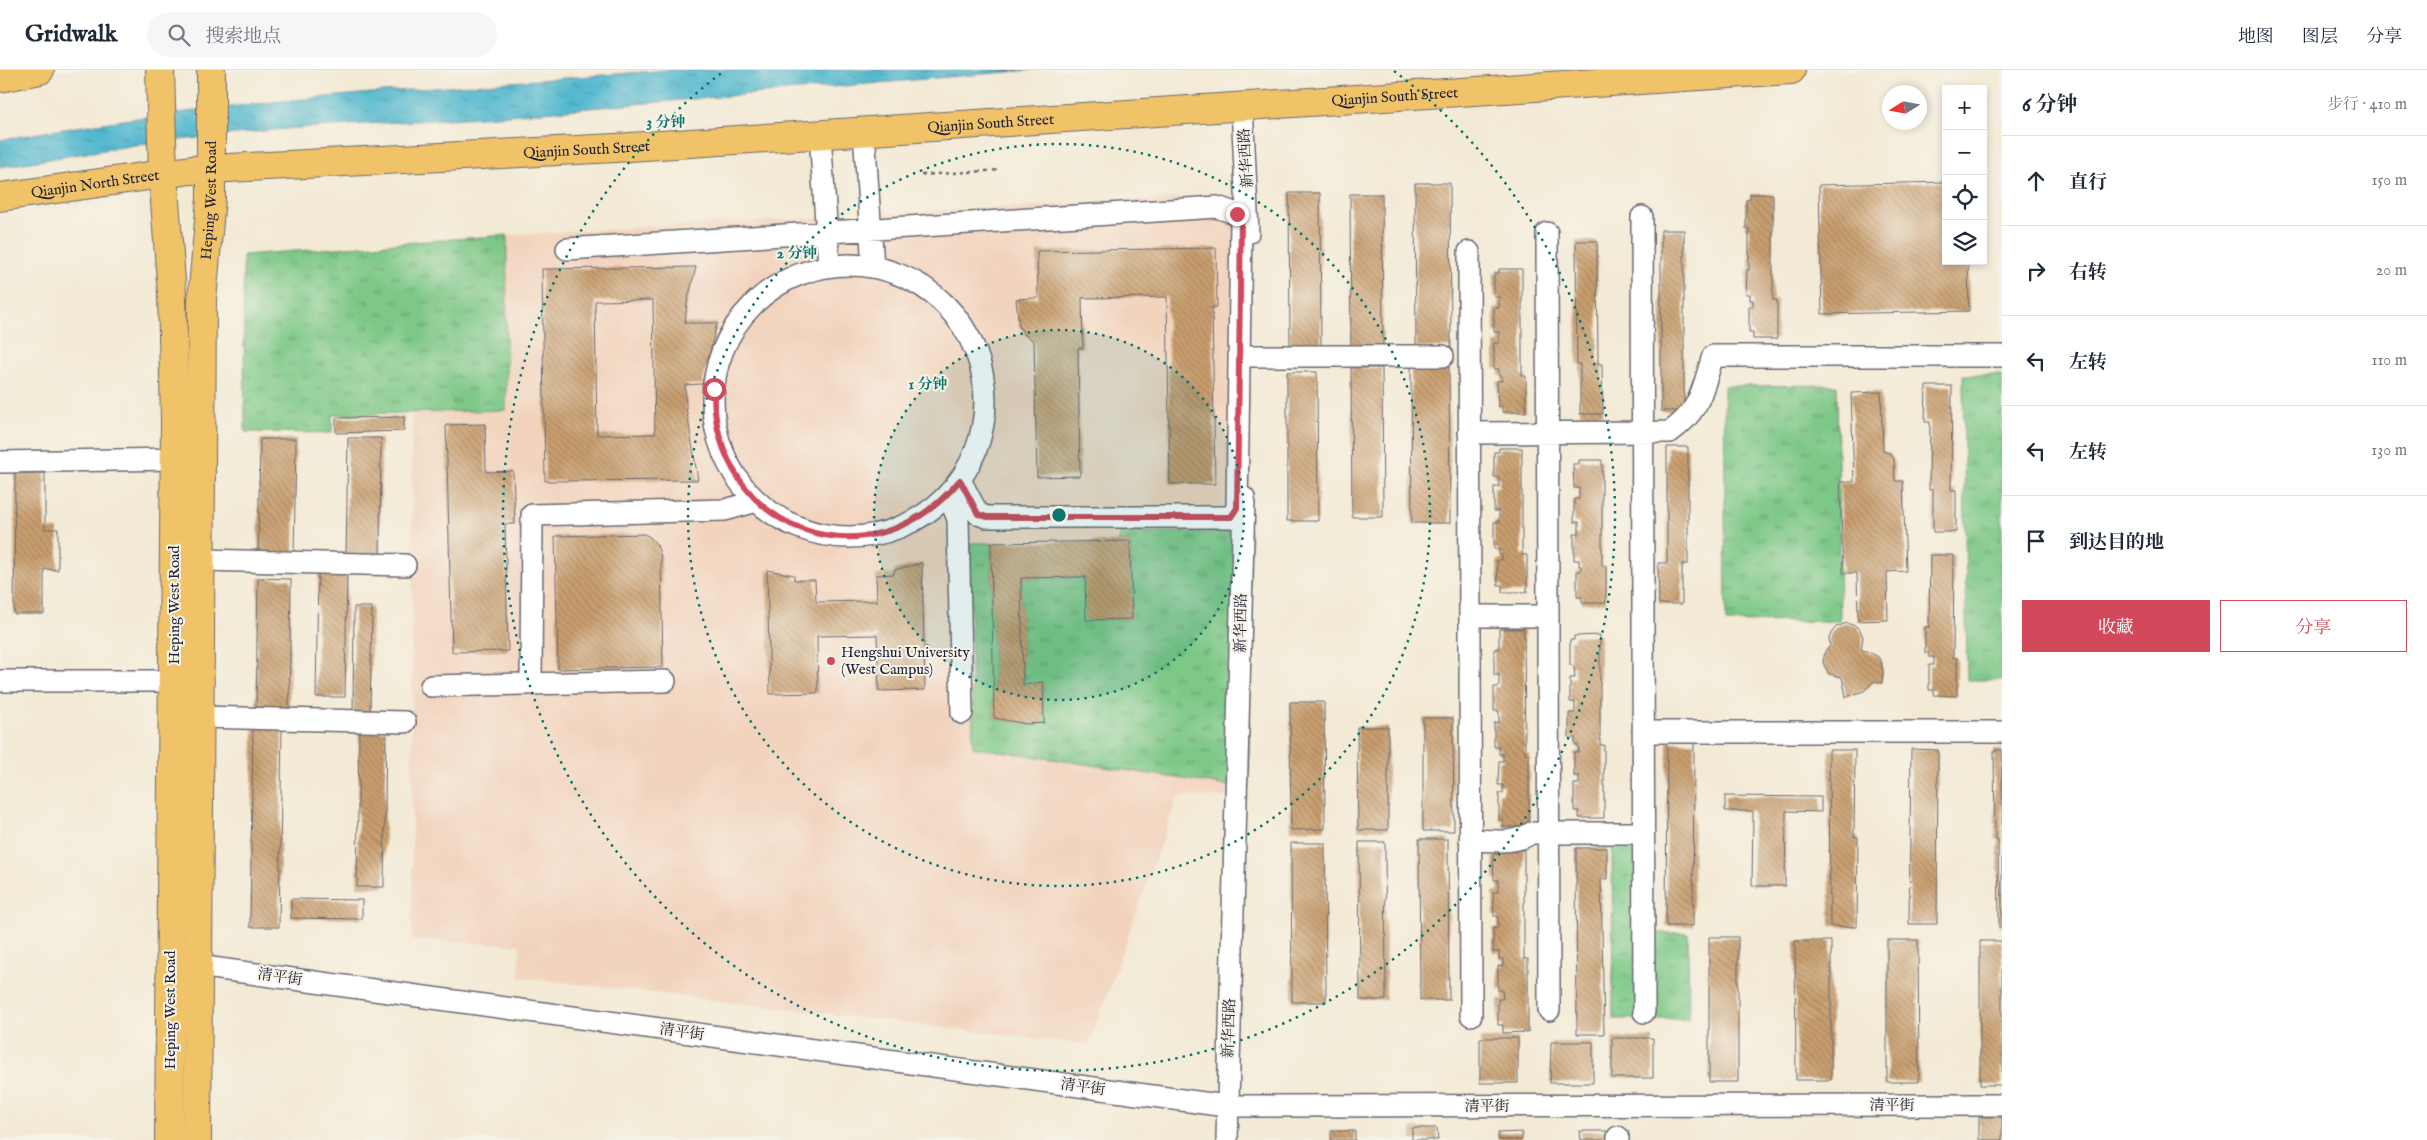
<!DOCTYPE html>
<html lang="zh">
<head>
<meta charset="utf-8">
<style>
	:root { --surface:#fff; --page:#f6f6f7; --text:#1f2937; --muted:#747a83; --line:#e0e1e3; --accent:#d1495b }
	body { margin:0; font-family:"IM FELL English","Noto Serif SC",serif; background:var(--page); color:var(--text) }
	.controls { position:absolute; right:15px; top:15px; display:grid; overflow:hidden; border-radius:0px; box-shadow:0 2px 8px #0003 }
	.controls button { width:45px; height:45px; display:grid; place-items:center; padding:0; border:0; border-bottom:1px solid var(--line); background:var(--surface); color:var(--text); font:25px sans-serif }
	.compass { position:absolute; left:1882px; top:15px; width:45px; height:45px; border-radius:50%; background:var(--surface); box-shadow:0 2px 8px #0003; rotate:259deg }
	.stop { position:absolute; width:15px; height:15px; margin:-11px; border:4px solid #d1495b; border-radius:50%; background:#fff }
	.stop.end { background:#d1495b; border-color:#fff; box-shadow:0 1px 5px #0008 }
	.list { margin:0; padding:0; list-style:none }
	h2 { display:flex; justify-content:space-between; align-items:center; height:65px; margin:0; padding:0 20px; font-size:21px }
	h2 small { font-size:16px; font-weight:400; color:var(--muted) }
	.list li { display:grid; grid-template-columns:32px 1fr auto; gap:15px; align-items:center; box-sizing:border-box; height:90px; padding:0 20px; border-top:1px solid var(--line) }
	.list b { display:block; font-size:19px; white-space:nowrap }
	.list em { font-size:16px; font-style:normal; color:var(--muted) }
	.actions { display:flex; gap:10px; padding:15px 20px }
	.actions a { flex:1; padding:11px 0; border:1px solid var(--accent); border-radius:0px; text-align:center; font-size:18px; color:var(--accent) }
	.actions .main { background:var(--accent); color:#fff }
	.icon { flex:none; width:28px; height:28px; fill:none; stroke:currentColor; stroke-width:2; stroke-linecap:round; stroke-linejoin:round }
	.map { position:relative; flex:none; width:2002px; height:1070px; overflow:hidden }
	header { display:flex; align-items:center; gap:30px; box-sizing:border-box; height:70px; padding:0 25px; background:var(--surface); border-bottom:1px solid var(--line) }
	header strong { font-size:24px }
	nav { display:flex; gap:28px; margin-inline-start:auto; font-size:18px }
	.search { width:350px; height:45px; background:var(--page); display:flex; align-items:center; gap:12px; box-sizing:border-box; padding:0 18px; border-radius:28px; color:var(--muted); font-size:19px }
	main { display:flex }
	aside { flex:1; background:var(--surface) }
	.map>svg:first-child { display:block }
	.built { fill:#f2d4be }
	.grass { fill:url(#grass-tufts); stroke:#507561 }
	.water { fill:url(#water-ripples); stroke:#396c84 }
	.building { fill:url(#building-back-hatch); fill-rule:evenodd }
	.lines { fill:none; stroke-linecap:round; stroke-linejoin:round }
	.minor-casing { stroke:#6b6871; stroke-width:24 }
	.major-casing { stroke:#6b6871; stroke-width:30 }
	.path { stroke:#6b6871; stroke-width:2.5; stroke-dasharray:4 4; stroke-linecap:butt }
	.minor { stroke:#fff; stroke-width:21 }
	.major { stroke:#f1c369; stroke-width:28 }
	.route { stroke:#d1495b; stroke-width:6 }
	.ring { fill:none; stroke:#0f766e; stroke-width:2.5; stroke-dasharray:2.5 5 }
	.poi-dot { fill:#d1495b; stroke:#f7f3e8; stroke-width:2 }
	.labels { text-anchor:middle; dominant-baseline:central; stroke-width:4; stroke-linejoin:round; paint-order:stroke }
	.street-label { font-size:15px; fill:#22223b; stroke:#f7f3e8 }
	.poi-label { font-size:15px; fill:#22223b; stroke:#f7f3e8; text-anchor:start }
	.centre { fill:#0f766e; stroke:#f7f3e8; stroke-width:2.5 }
	.ring-label { font-size:15px; text-anchor:middle; font-weight:bold; fill:#0f766e; stroke:#f7f3e8; stroke-width:4; stroke-linejoin:round; paint-order:stroke }
</style>
</head>
<body>
<header>
<strong>Gridwalk</strong>
<div class="search"><svg class="icon" aria-label="search" viewBox="0 0 24 24"><circle cx="10" cy="10" r="6"/><path d="M15 15l6 6"/></svg>搜索地点</div>
<nav><a>地图</a><a>图层</a><a>分享</a></nav>
</header>
<main>
<div class="map">
<svg width="2002" height="1070" viewBox="0 0 2002 1070">
	<defs>
		<pattern id="grass-tufts" width="24" height="20" patternUnits="userSpaceOnUse" patternTransform="scale(1.25)"><rect width="24" height="20" fill="#7dc887"/><path d="M3 7l-1-3M5 7V3M7 7l1-3M15 17l-1-3M17 17v-4M19 17l1-3" fill="none" stroke="#66a270"/></pattern>
		<pattern id="water-ripples" width="26" height="14" patternUnits="userSpaceOnUse" patternTransform="scale(1.25)"><rect width="26" height="14" fill="#50b7ce"/><path d="M2 4q2-2 4 0t4 0M15 11q2-2 4 0t4 0" fill="none" stroke="#4294a8"/></pattern>
		<pattern id="building-back-hatch" width="6" height="6" patternUnits="userSpaceOnUse" patternTransform="scale(1.25)"><rect width="6" height="6" fill="#c99f6f"/><path d="M-1 5l2 2M0 0l6 6M5-1l2 2" fill="none" stroke="#a3815c"/></pattern>
	</defs>
	<rect width="100%" height="100%" fill="#f7f3e8"/>
	<filter id="ink" filterUnits="userSpaceOnUse"><feTurbulence type="fractalNoise" baseFrequency=".02" numOctaves="2"/><feDisplacementMap in="SourceGraphic" scale="10" xChannelSelector="R" yChannelSelector="G"/><feConvolveMatrix kernelMatrix="1 2 1 2 8 2 1 2 1" color-interpolation-filters="sRGB"/></filter>
	<filter id="wash" filterUnits="userSpaceOnUse"><feTurbulence type="fractalNoise" baseFrequency=".0096" numOctaves="4" result="noise"/><feDisplacementMap in="SourceGraphic" scale="20" xChannelSelector="R" yChannelSelector="G"/><feGaussianBlur stdDeviation="1.12" result="paint"/><feColorMatrix in="noise" values="0 0 0 0 0 0 0 0 0 0 0 0 0 0 0 0 0 1.4 0 .05"/><feComposite in="paint" operator="in"/></filter>
	<g filter="url(#wash)">
		<rect width="100%" height="100%" fill="#f3ead5"/>
		<path class="built" d="M1251 124 1249 728 1178 726 1089 975 519 907 520 875 412 870V344L506 340 507 165Z"/>
		<path class="grass" d="M507 165 506 340 332 345V363L245 362 243 185Z
			M1963 305H2002V610H1967Z
			M1837 315 1840 551 1726 552 1724 316Z
			M1119 462H1250L1249 719 973 677 970 473H991L994 648 1027 654 1043 653V613L1023 615 1021 508 1085 507 1086 550 1131 549 1130 471H1119Z
			M1612 772H1638L1639 949H1613Z
			M1652 863H1688L1689 949H1652Z"/>
		<path class="water" d="M668 0H1030L496 46 284 59 141 74 0 97V70C221 29 445 18 668 0Z"/>
		<g id="blocks">
			<path class="building" d="M1946 112V191H1968L1969 241 1822 244 1819 115Z
				M1415 113H1450L1451 277 1416 278Z
				M1289 123H1320L1321 279H1290Z
				M1350 124H1382L1383 277 1351 278Z
				M1750 124H1773V230H1777V269H1753V262H1749V237H1753V230H1750V224H1746L1747 200H1749V159H1746V130L1750 129Z
				M1661 160H1684V341H1661Z
				M1576 171H1597L1598 294H1602L1603 344H1580V294H1577Z
				M1216 178 1217 237H1212L1215 414H1170L1167 227 1082 228 1083 278H1078L1080 406 1037 407 1034 271 1025 265 1019 256 1016 229 1038 228 1037 181Z
				M696 197 687 233 685 253H717L702 314 685 315 686 337 698 410 545 411 542 199ZM653 230 655 364 597 365 595 231Z
				M1499 199H1522V306H1526V342H1502V336H1498L1497 311H1502V306H1499V299H1494V273H1499V262H1494V238H1499V227H1494V203H1499Z
				M1411 296H1449L1450 453H1412Z
				M1351 298H1382L1383 447H1352Z
				M1287 302H1317L1318 451H1287Z
				M1926 316H1952L1951 420H1956V462H1933V420H1929L1930 352H1925Z
				M1881 322 1883 381 1889 383 1894 389 1895 411H1903L1906 501 1887 502 1888 550 1858 551 1857 503H1843L1840 412H1854L1851 323Z
				M404 347V361L336 363V348Z
				M485 354 486 402 513 401 515 454H505L508 581 452 582 446 355Z
				M348 368H381L380 488H346Z
				M260 369H296L294 486H258Z
				M1667 377H1688V494H1682V534H1659L1658 493H1667Z
				M1499 378H1522V485H1527V522H1502V515H1498L1497 490H1502V485H1499V479H1494V452H1499V441H1494V417H1499V407H1494V382H1499Z
				M1579 390H1602V496H1606V533H1582V527H1577V501H1581V496H1579V490H1574V464H1579V452H1574V429H1579V418H1574L1573 394H1579Z
				M15 403H45V459H58V500L44 499V544H14Z
				M644 464 650 467 657 475 661 487 663 597 558 599 555 466Z
				M1130 471 1132 549 1086 550 1085 507 1021 508 1023 615 1043 612 1044 653 1027 654 994 648 991 473Z
				M1930 485H1954L1953 587 1957 588V626L1934 625V620H1929V595H1934V587H1929V583H1925V557H1929Z
				M922 493 925 620 879 621 877 565 817 566 818 623 770 624 767 500 794 505V510H815L816 532 877 531 876 505 894 504V500Z
				M318 503 347 504 345 627H316Z
				M258 508 291 509 289 642 256 641Z
				M354 537H372L370 644H353Z
				M1847 553 1857 557 1861 562 1863 567 1861 579 1877 586 1881 591 1883 602 1882 613 1874 611 1864 621 1846 627 1842 607 1829 604 1823 593 1825 581 1830 576 1829 568 1832 562 1836 557Z
				M1499 559H1524L1525 684H1529V757H1503V750H1499V723H1503V715H1498L1499 691H1503V684H1499V677H1494V653L1499 652V641H1494V617H1499V605H1494V579H1499Z
				M1600 565V675H1604V748H1579V741H1574V714H1579V706H1574V682H1579L1578 675H1575V668H1569V643H1575V632H1570V608H1575L1574 596 1570 595V570H1574V566Z
				M1290 632H1324L1325 759 1291 760Z
				M1423 648H1453L1454 761H1423Z
				M253 656H282L279 857H250Z
				M1357 657H1388V760H1358Z
				M359 661H386L384 817H357Z
				M1667 672H1694L1693 856H1666Z
				M1911 679 1938 680 1937 854H1909Z
				M1829 680H1855L1854 767H1858L1857 857 1830 856Z
				M1994 680H2002V857H1999L1998 769H1995Z
				M1725 726 1821 727V742L1786 741 1785 816H1752L1753 741H1725Z
				M1419 769H1448L1449 930H1420Z
				M1359 772H1385L1386 930H1360Z
				M1291 773H1325L1326 932H1292Z
				M1576 778H1607V809H1601L1604 964H1577Z
				M1498 780H1524V889H1528V962L1503 963V955H1498V929H1503L1502 920H1498V896H1503V889H1499V882H1493V858H1498V846H1494L1493 822H1498V810H1494L1493 784H1498Z
				M291 829 362 830V849L291 848Z
				M1709 867H1738V1012H1709Z
				M1887 870H1918L1919 1012H1887Z
				M1795 871H1831V1010H1796Z
				M1980 871H2002V1015H1980Z
				M1480 968H1518V1013H1480Z
				M1612 968H1653V1008H1612Z
				M1551 972H1593V1013H1550Z
				M1979 1047H2002V1070H1979Z
				M1412 1058H1437L1438 1070H1412Z
				M1331 1061H1355V1070H1331Z
				M1580 1061H1607V1070H1581Z
				M1522 1062V1070H1498V1063Z"/>
		</g>
	</g>
	<g filter="url(#ink)">
		<use href="#blocks" fill-opacity="0" stroke="#6b6871" stroke-width="1"/>
		<g class="lines">
			<defs>
				<path id="minor" d="M1242 36 1248 163
					M864 61 873 197
					M820 64 829 196
					M1642 147 1644 942
					M1547 163 1549 940
					M567 179 1217 137 1237 144 1241 150 1237 438 1231 447H987L978 444 960 410
					M1469 182 1471 945
					M713 331a136 136 0 1 1 272 0a136 136 0 1 1-272 0Z
					M1247 286H1443
					M1469 363 1670 362C1701 340 1702 320 1713 286H2002
					M0 392 175 389
					M948 424 958 449 962 643
					M202 490 405 495
					M1470 546H1548
					M0 611H173
					M531 614 532 445 725 440 757 431
					M431 616 665 611
					M200 647 405 652
					M1643 662H2002
					M1470 770C1490 770 1515 775 1531 763H1643
					M183 894 1226 1036 2002 1035
					M1618 1067V1070
					M1227 1070 1244 428"/>
				<g id="major">
					<path d="M160 0 163 105 172 224 175 350 169 1070"/>
					<path d="M0 8 40 0"/>
					<path id="s1" d="M0 127 191 100 615 78 1791 0"/>
					<path id="s2" d="M197 1070 202 230 211 128V0"/>
				</g>
			</defs>
			<use href="#minor" class="minor-casing"/>
			<use href="#major" class="major-casing"/>
			<path class="path" d="M921 105 1000 100"/>
			<use href="#minor" class="minor"/>
			<use href="#major" class="major"/>
		</g>
	</g>
	<g class="lines" filter="url(#ink)">
		<path class="route" d="M714 319C712 461 870 520 960 410L978 444 987 447H1231L1237 438 1241 150 1237 144"/>
	</g>
	<circle cx="1059" cy="445" r="185" fill="#0f766e" fill-opacity=".12"/>
	<g class="ring">
		<circle cx="1059" cy="445" r="185"/>
		<circle cx="1059" cy="445" r="371"/>
		<path d="M1394 1A556 556 0 1 1 724 1"/>
	</g>
	<circle class="poi-dot" cx="831" cy="591" r="5"/>
	<g class="labels">
		<g class="street-label">
			<text stroke="none"><textPath href="#s1" startOffset="1399">Qianjin South Street</textPath></text>
			<text stroke="none"><textPath href="#s1" startOffset="994">Qianjin South Street</textPath></text>
			<text stroke="none"><textPath href="#s1" startOffset="589">Qianjin South Street</textPath></text>
			<text transform="translate(1246 88) rotate(-94)">新华西路</text>
			<text stroke="none"><textPath href="#s1" startOffset="96">Qianjin North Street</textPath></text>
			<text stroke="none"><textPath href="#s2" startOffset="940">Heping West Road</textPath></text>
			<text transform="translate(174 535) rotate(-90)">Heping West Road</text>
			<text transform="translate(1241 553) rotate(-89)">新华西路</text>
			<text transform="translate(280 907) rotate(8)">清平街</text>
			<text transform="translate(170 940) rotate(-90)">Heping West Road</text>
			<text transform="translate(1229 958) rotate(-88)">新华西路</text>
			<text transform="translate(682 962) rotate(8)">清平街</text>
			<text transform="translate(1083 1017) rotate(8)">清平街</text>
			<text x="1892" y="1035">清平街</text>
			<text x="1487" y="1036">清平街</text>
		</g>
		<g class="poi-label">
			<text x="841" y="582">Hengshui University<tspan x="841" dy="17">(West Campus)</tspan></text>
		</g>
	</g>
	<circle cx="1059" cy="445" r="8" class="centre"/>
	<g class="ring-label">
		<text x="666" y="57">3 分钟</text>
		<text x="797" y="188">2 分钟</text>
		<text x="928" y="319">1 分钟</text>
	</g>
</svg>
<div class="controls">
<button>+</button>
<button>−</button>
<button><svg class="icon" aria-label="locate" viewBox="0 0 24 24"><circle cx="12" cy="12" r="6"/><path d="M12 2v4M12 18v4M2 12h4M18 12h4"/></svg></button>
<button><svg class="icon" aria-label="layers" viewBox="0 0 24 24"><path d="M12 4l9 5-9 5-9-5zM3 14l9 5 9-5"/></svg></button>
</div>
<svg class="compass" viewBox="-18 -18 36 36"><path d="M0-13l5 13h-10z" fill="#e53935"/><path d="M0 13l5-13h-10z" fill="#747a83"/></svg>
<div class="stop" style="left:714px;top:319px"></div>
<div class="stop end" style="left:1237px;top:144px"></div>
</div>
<aside>
<h2>6 分钟<small>步行 · 410 m</small></h2>
<ul class="list">
<li><svg class="icon" aria-label="ahead" viewBox="0 0 24 24"><path d="M12 20V5M6 11l6-6 6 6"/></svg><div><b>直行</b></div><em>150 m</em></li>
<li><svg class="icon" aria-label="right" viewBox="0 0 24 24"><path d="M7 20v-9h11M14 6l5 5-5 5"/></svg><div><b>右转</b></div><em>20 m</em></li>
<li><svg class="icon" aria-label="left" viewBox="0 0 24 24"><path d="M17 20v-9H6M10 6l-5 5 5 5"/></svg><div><b>左转</b></div><em>110 m</em></li>
<li><svg class="icon" aria-label="left" viewBox="0 0 24 24"><path d="M17 20v-9H6M10 6l-5 5 5 5"/></svg><div><b>左转</b></div><em>130 m</em></li>
<li><svg class="icon" aria-label="arrive" viewBox="0 0 24 24"><path d="M6 21V4h12l-3 4 3 4H6"/></svg><div><b>到达目的地</b></div></li>
</ul>
<div class="actions"><a class="main">收藏</a><a>分享</a></div>
</aside>
</main>
</body>
</html>
